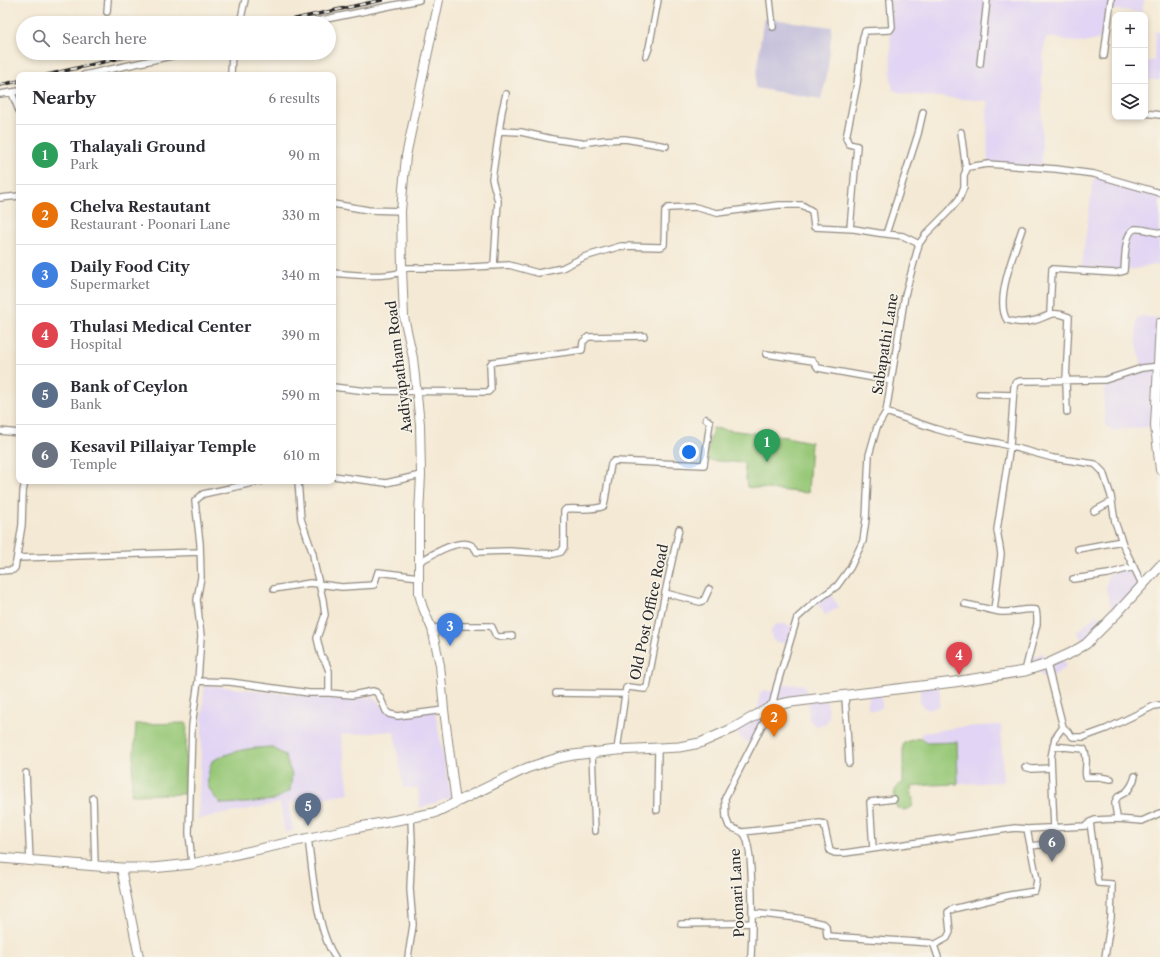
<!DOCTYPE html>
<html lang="en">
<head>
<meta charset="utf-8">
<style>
	:root { --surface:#fff; --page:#f2f2f3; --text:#2b2b33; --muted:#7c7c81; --line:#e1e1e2; --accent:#1f6fb2 }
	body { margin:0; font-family:"Libre Caslon Text",serif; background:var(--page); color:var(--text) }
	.controls { position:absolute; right:12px; top:12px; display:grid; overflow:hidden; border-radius:8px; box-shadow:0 2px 6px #0003 }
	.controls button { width:36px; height:36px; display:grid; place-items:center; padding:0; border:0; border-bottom:1px solid var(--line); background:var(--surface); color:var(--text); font:20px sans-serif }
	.you { position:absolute; left:689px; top:452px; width:14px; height:14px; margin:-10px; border:3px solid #fff; border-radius:50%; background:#1a73e8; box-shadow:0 0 0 6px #1a73e833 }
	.badge { display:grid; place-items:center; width:26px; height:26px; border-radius:50%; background:var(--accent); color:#fff; font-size:13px; font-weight:700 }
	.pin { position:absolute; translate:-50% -33px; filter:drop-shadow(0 1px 2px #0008) }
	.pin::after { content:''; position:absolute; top:21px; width:14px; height:12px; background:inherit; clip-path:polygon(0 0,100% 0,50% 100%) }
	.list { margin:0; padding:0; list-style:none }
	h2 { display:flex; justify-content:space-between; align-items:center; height:52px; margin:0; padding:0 16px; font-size:17px }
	h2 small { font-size:13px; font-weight:400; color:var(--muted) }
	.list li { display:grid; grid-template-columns:26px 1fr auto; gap:12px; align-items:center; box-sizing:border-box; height:60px; padding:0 16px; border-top:1px solid var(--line) }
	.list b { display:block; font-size:15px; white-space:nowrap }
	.list p { margin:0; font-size:13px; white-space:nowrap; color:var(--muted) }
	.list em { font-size:13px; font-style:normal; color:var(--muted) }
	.icon { flex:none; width:22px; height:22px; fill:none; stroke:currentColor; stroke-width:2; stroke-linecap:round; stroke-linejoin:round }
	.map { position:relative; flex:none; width:1160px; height:957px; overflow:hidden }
	.search { position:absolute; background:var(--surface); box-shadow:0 2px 6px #0003; left:16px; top:16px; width:320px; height:44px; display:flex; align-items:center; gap:10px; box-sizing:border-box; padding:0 14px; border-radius:22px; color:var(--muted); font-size:15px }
	.panel { position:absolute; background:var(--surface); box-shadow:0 2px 6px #0003; left:16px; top:72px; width:320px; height:412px; border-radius:8px }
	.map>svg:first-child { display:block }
	.built { fill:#e1d4f4 }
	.industrial { fill:#c5c0db }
	.green { fill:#97c877; stroke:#617a51 }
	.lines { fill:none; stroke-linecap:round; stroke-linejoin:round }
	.street-casing { stroke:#908a80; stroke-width:8 }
	.secondary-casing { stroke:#908a80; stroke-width:10 }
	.primary-casing { stroke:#908a80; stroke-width:11 }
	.street { stroke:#fff; stroke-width:5.5 }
	.secondary { stroke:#fff; stroke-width:8 }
	.primary { stroke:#fff; stroke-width:9 }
	.rail-casing { stroke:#2b2b2b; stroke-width:3.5 }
	.rail { stroke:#f7f3e8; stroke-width:2; stroke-dasharray:6; stroke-linecap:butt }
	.labels { text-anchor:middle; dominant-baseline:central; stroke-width:3.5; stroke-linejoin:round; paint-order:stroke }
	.street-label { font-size:14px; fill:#2b2b2b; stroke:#f7f3e8 }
</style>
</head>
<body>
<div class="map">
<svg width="1160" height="957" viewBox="0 0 1160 957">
	<rect width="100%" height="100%" fill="#f7f3e8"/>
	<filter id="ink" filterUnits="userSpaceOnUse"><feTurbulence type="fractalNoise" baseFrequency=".025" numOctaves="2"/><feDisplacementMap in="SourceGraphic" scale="8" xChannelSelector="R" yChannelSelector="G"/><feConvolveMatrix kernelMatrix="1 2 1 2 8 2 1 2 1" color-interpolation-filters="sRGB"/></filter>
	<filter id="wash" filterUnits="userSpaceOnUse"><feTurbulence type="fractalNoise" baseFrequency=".012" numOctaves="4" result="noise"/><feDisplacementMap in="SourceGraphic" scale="16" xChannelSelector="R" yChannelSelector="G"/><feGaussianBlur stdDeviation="0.9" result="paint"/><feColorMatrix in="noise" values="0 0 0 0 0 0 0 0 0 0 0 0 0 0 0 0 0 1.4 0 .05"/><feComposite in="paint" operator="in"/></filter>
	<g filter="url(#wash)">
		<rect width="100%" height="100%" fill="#f4e9d4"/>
		<path class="built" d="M890 0H1144L1142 12 1109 9 1106 31 1103 37 1097 40 1083 43 1075 42 1054 38H1047L1045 41 1042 70V168L988 164 987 101 904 94 893 90 891 81Z
			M1155 31H1160V80H1149L1145 79V63L1154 60Z
			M1094 174 1160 193V264L1124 271H1081Z
			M1142 316 1160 318 1155 426 1112 431 1107 428 1105 422 1104 404 1105 380 1142 368 1137 344 1136 326 1138 318Z
			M1134 567 1142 584 1117 613 1111 606 1106 589 1108 574Z
			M829 592 839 607 825 615 816 601Z
			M1096 615 1100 616 1106 625 1086 644 1077 632Z
			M779 624H785L794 627 789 643 776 642 772 639 771 631 775 625Z
			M1042 653 1044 655 1047 664 1062 658 1066 665 1065 668 1051 677 1042 676 1036 668 1025 671 1029 659Z
			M804 684 807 693 808 700 826 698 829 717 827 722 824 725 816 726 809 720 808 701 772 706 752 745 741 738 734 728 757 714 760 693 763 691H775L777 685Z
			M939 684 940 700 939 706 931 709H926L923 707 920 702V686Z
			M204 685 336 699 374 697 387 712 434 707 451 797 420 808 418 788H403L394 731 341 735 349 794 289 803 293 831 285 833 280 803 198 819Z
			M881 691 882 706 878 710H870L868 706 869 693Z
			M1001 725 1003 782 958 784 957 742 927 743 920 738 922 733 961 727Z"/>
		<path class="industrial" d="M764 18 832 27 827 76 821 99 755 88 761 37Z"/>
		<path class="green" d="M713 428 786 437 811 442 808 493 747 487 744 463 705 460Z
			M187 723 184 794 131 795 136 724Z
			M920 738 927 743 957 742 958 784 930 785 911 787 913 801 912 807C906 810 903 811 897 808 893 799 892 787 903 783V745L905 742Z
			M272 747 285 756 292 775 290 791 274 800 245 803 221 804C205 787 205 782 212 761 234 750 248 748 272 747Z"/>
	</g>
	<g filter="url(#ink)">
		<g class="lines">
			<defs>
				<path id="street" d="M770 0 773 27
					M107 12 108 0
					M240 23 245 0
					M307 23 419 0
					M646 56 649 48 658 0
					M1104 56 1111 0
					M980 64 987 0
					M84 75 185 53
					M231 75 232 53
					M12 93 19 111
					M0 94 19 91
					M506 94 502 111 499 131 521 132 552 139 580 143 604 140 625 139 666 146
					M1145 113 1160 115
					M961 132 966 170
					M0 198 19 196
					M333 204 368 210 401 211
					M850 229 857 146 849 144 846 138 857 84 863 37 865 31 890 30 892 27 890 0
					M1022 229C1015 251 994 301 1007 320 1016 323 1023 323 1032 321 1049 318 1048 309 1069 317L1066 380 1067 412
					M886 234 918 134 923 112
					M494 265 498 201 492 179 499 131
					M402 268H453L509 265 538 273 562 268 584 257 621 246 661 247 664 245 665 211 668 208 695 207 717 213 779 205H802L812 211 814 227 854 229 878 233 903 236 919 244
					M333 273C353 275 384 278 402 272
					M1050 313 1052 269 1115 273 1124 271C1125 262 1124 232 1135 229 1142 228 1153 232 1160 233
					M766 354 813 361 818 368 891 381
					M333 387 367 391 488 392 491 389 490 365 492 362 582 350 583 342 588 337 644 336
					M979 394 1013 395
					M886 412 936 429 965 437 998 443 1053 458 1095 464 1103 472 1111 496 1115 522 1124 547 1142 584
					M0 431 19 433
					M333 476 386 483 421 475
					M298 481 301 519 313 554 315 567 323 600 325 615 317 638 321 655 326 663 329 671V693
					M1094 511 1111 502
					M1078 549 1122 541
					M17 558 200 552
					M419 562C430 556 458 538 471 545 473 546 476 550 477 552L509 551 554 554 561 552 564 547V511L566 509C579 508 592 511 604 506L611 464 614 461 704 465 710 422 706 419
					M0 571 13 570 15 568 22 525 23 492 25 481
					M1073 579 1108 574 1134 567
					M274 589 310 583 342 587 374 585 378 572 419 577
					M665 593 700 602 704 600 709 589
					M965 604C977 606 989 610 1001 612 1013 613 1024 608 1036 610L1037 617V624L1025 671
					M994 610 1001 554 997 530 1010 446 1014 387 1015 383 1020 381 1105 380 1142 368 1160 366
					M432 629 445 626H490L492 627 496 636 499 637 512 636
					M1047 664 1063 727 1073 737H1084L1106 729 1154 706 1160 705
					M198 681 230 682 309 693H329L352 695 373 691 376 692 380 697 386 711 389 714 398 716 444 710
					M556 693 625 694
					M845 696 849 763
					M1053 746 1084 749C1089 760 1084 767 1086 777H1099L1111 779
					M617 750 626 688 628 687 645 689 647 687 665 593 679 529
					M592 753 595 831
					M1025 767 1032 769 1051 768
					M26 773 30 861
					M93 798 95 865
					M657 810 658 748
					M1117 819C1117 814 1115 808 1115 803 1117 795 1120 796 1126 792 1130 789 1134 781 1135 776
					M1090 822 1095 820 1117 819 1142 821 1160 813
					M1027 829 1086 826 1090 822 1098 883 1112 884 1111 918 1105 957
					M743 832 820 823 824 824 830 851 835 853H845L1015 828 1027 829 1037 880 1035 891 1010 895 953 909 948 912 950 932 947 938 934 945
					M308 838C313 873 316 929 335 957
					M1031 846 1048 844 1052 842 1054 828 1051 757 1055 738 1063 727
					M873 849 870 802 894 799
					M192 864 189 833 192 726 198 681 201 636 197 600 201 577 200 543 195 501 203 494 262 481
					M752 913 798 918 824 924 826 926 827 936 931 943 934 945 938 957
					M681 924 752 923
					M408 957 413 925 410 889 412 842 411 818
					M751 957C752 938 755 843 743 833 740 830 733 829 729 826L726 818 725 798 772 706 777 685 797 618 816 601 837 586 850 568 863 541 866 519 869 455 877 427 886 412 905 295 919 244 926 234 949 211 959 199 964 187V175L968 167 988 164 1056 169 1094 174 1160 193"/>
				<path id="secondary" d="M439 0 406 156 401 211 402 268 404 317 413 358 420 424 421 475 419 515V594L423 608 432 629 440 665 444 710 456 803
					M1160 323 1155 426 1160 470
					M121 868 139 957"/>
				<path id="primary" d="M0 858 121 868H152L192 864 355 828 434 813 527 768 558 758 573 755 617 750 679 747 700 743 734 728 772 706 791 702 954 682 1025 671 1047 664 1071 653 1086 644 1117 613 1160 566"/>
			</defs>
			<use href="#street" class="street-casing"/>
			<use href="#secondary" class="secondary-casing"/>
			<use href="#primary" class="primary-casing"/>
			<use href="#street" class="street"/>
			<use href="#secondary" class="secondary"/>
			<use href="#primary" class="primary"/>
			<defs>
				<path id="rail" d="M277 23 382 0
					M47 75 142 53
					M0 85 19 81"/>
			</defs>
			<use href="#rail" class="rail-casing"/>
			<use href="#rail" class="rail"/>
		</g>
	</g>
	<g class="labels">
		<g class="street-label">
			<text transform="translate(885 344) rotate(-81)">Sabapathi Lane</text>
			<text transform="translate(399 367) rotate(-97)">Aadiyapatham Road</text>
			<text transform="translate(649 612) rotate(-78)">Old Post Office Road</text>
			<text transform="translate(737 893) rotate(-93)">Poonari Lane</text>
		</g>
	</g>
</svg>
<div class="controls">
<button>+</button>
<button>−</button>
<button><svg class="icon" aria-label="layers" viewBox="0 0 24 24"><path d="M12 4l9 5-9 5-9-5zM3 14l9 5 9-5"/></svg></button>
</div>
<div class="you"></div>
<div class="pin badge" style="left:767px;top:462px;background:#2e9e5b">1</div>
<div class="pin badge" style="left:774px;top:737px;background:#e8710a">2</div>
<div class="pin badge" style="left:450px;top:646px;background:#3f7fe0">3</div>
<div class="pin badge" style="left:959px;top:675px;background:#e0444e">4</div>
<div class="pin badge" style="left:308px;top:826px;background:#5c6f8a">5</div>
<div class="pin badge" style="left:1052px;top:862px;background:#6b7280">6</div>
<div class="search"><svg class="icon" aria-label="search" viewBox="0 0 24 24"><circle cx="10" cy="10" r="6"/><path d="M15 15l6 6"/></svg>Search here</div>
<section class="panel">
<h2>Nearby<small>6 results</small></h2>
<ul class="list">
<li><span class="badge" style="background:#2e9e5b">1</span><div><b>Thalayali Ground</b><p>Park</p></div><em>90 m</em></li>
<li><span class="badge" style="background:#e8710a">2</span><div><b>Chelva Restautant</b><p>Restaurant · Poonari Lane</p></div><em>330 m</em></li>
<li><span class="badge" style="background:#3f7fe0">3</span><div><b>Daily Food City</b><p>Supermarket</p></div><em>340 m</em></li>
<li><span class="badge" style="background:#e0444e">4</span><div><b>Thulasi Medical Center</b><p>Hospital</p></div><em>390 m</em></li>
<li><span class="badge" style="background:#5c6f8a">5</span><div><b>Bank of Ceylon</b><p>Bank</p></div><em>590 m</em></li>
<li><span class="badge" style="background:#6b7280">6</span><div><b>Kesavil Pillaiyar Temple</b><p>Temple</p></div><em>610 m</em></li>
</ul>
</section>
</div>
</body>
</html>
